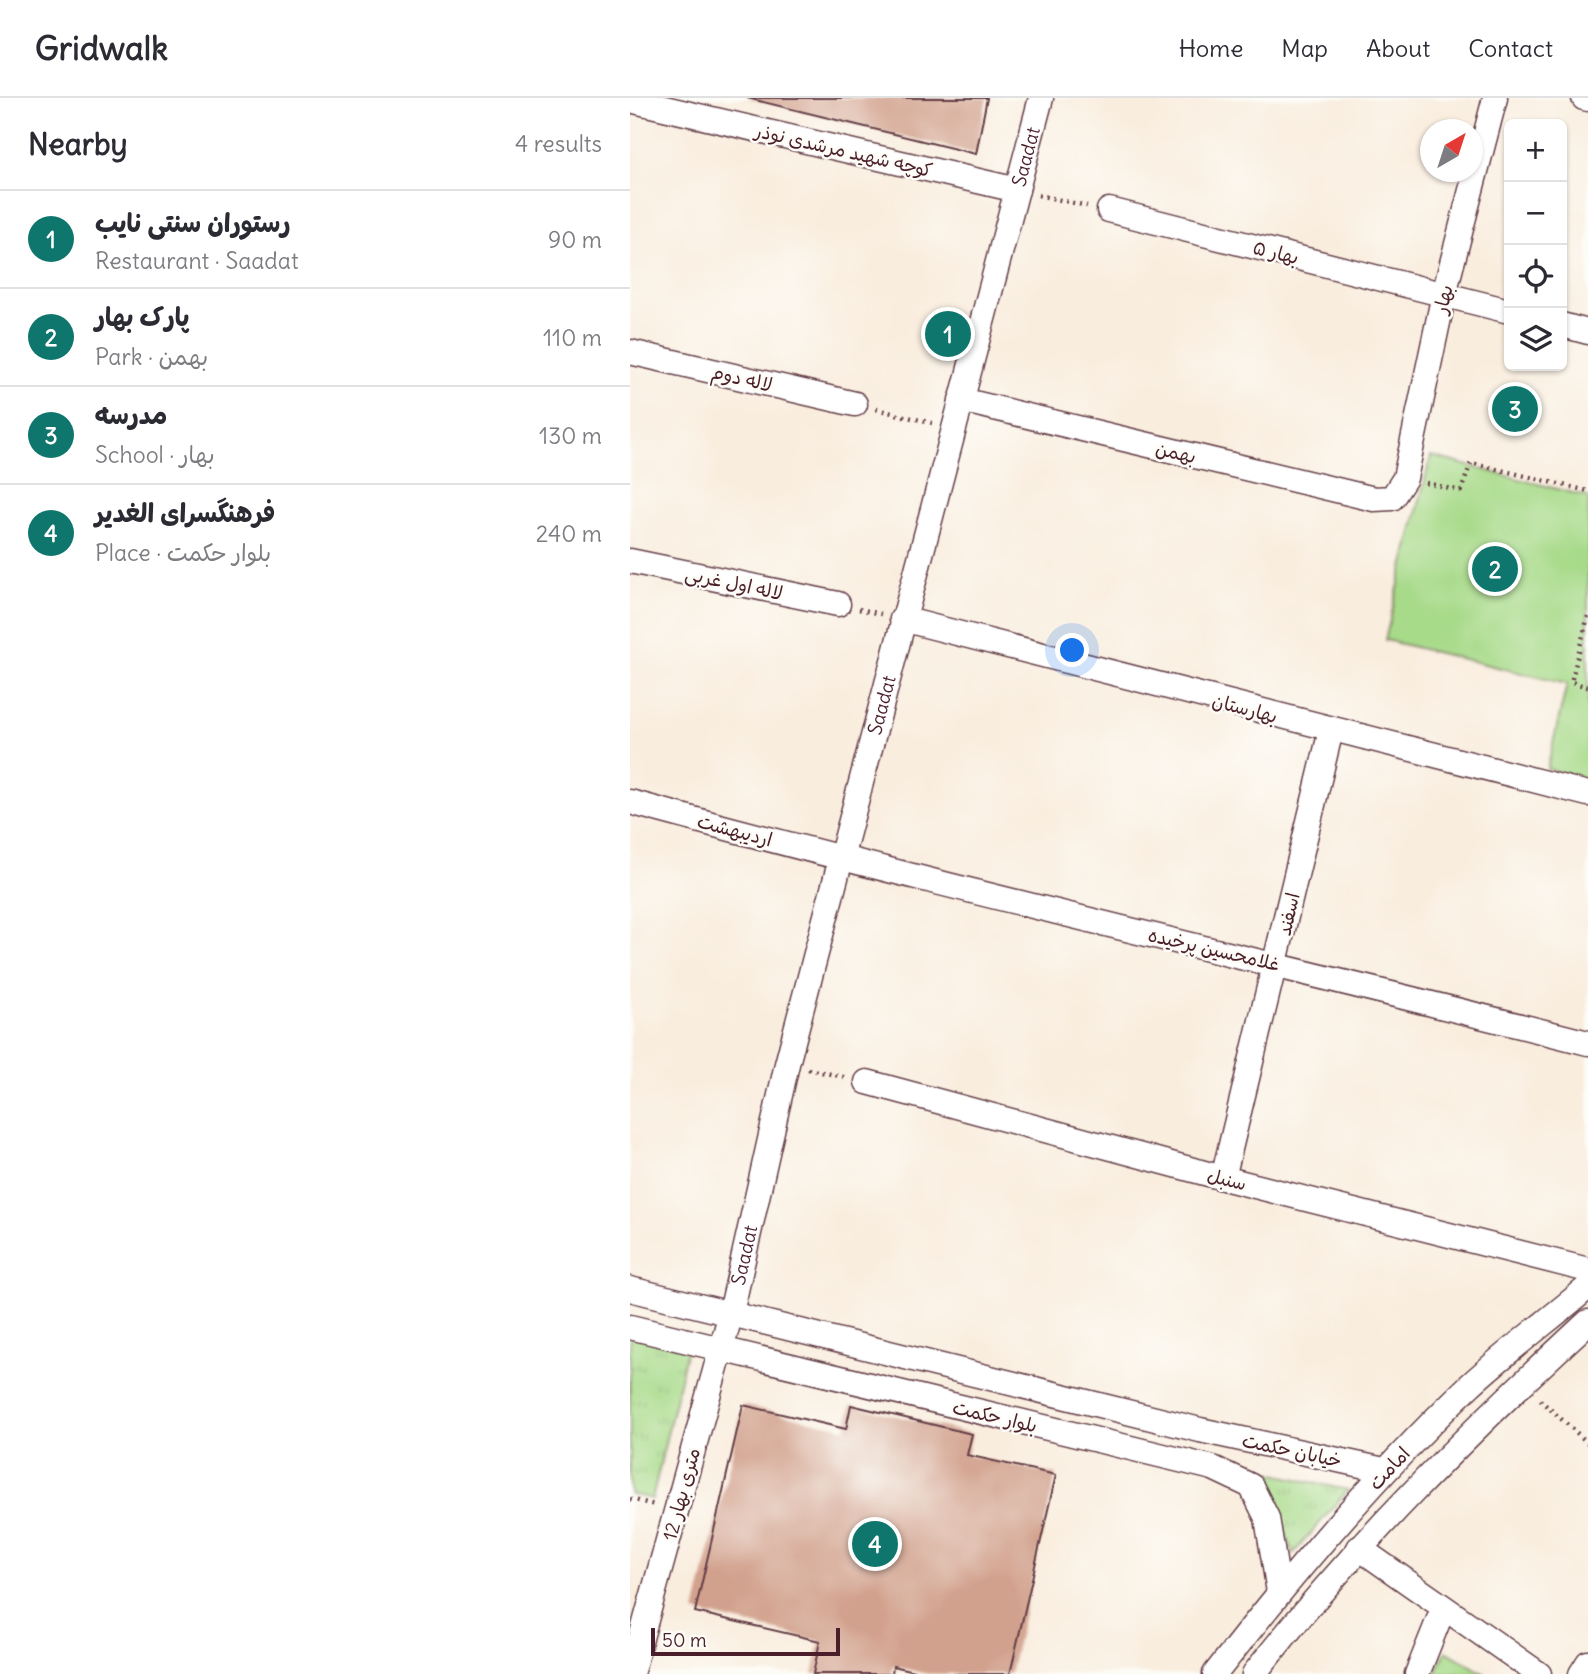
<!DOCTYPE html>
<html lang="en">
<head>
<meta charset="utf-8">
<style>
	:root { --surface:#fff; --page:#f2f2f3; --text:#2b2b33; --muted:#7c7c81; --line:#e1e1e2; --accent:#0f766e }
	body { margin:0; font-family:Delius,"Playpen Sans Arabic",sans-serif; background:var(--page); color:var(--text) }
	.controls { position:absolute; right:21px; top:21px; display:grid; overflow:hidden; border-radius:10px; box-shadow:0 2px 5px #0004 }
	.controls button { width:63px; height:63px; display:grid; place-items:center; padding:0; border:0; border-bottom:2px solid var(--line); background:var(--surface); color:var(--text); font:35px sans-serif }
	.compass { position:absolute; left:790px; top:21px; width:63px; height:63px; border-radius:50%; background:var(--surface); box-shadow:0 2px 5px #0004; rotate:39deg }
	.scale { position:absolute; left:21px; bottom:18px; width:189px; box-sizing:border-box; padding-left:7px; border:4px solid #4a1f2b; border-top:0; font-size:19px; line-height:24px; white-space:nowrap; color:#4a1f2b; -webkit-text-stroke:5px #fdfcf7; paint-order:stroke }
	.you { position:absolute; left:443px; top:553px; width:24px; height:24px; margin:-18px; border:5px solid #fff; border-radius:50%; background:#1a73e8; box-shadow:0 0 0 10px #1a73e833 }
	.badge { display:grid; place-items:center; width:46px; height:46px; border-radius:50%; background:var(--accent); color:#fff; font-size:23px; font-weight:700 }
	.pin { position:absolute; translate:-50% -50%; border:4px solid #fff; box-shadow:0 2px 7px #0006 }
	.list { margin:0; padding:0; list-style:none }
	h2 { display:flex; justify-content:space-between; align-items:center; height:91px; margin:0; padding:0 28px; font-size:30px }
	h2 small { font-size:23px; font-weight:400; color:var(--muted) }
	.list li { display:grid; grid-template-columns:46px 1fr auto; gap:21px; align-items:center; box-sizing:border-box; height:98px; padding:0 28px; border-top:2px solid var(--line) }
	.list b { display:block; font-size:26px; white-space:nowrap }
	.list p { margin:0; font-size:23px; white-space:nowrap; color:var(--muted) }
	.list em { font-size:23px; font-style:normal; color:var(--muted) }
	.icon { flex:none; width:38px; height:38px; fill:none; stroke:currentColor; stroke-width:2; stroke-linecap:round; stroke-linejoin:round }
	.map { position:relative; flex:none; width:958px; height:1576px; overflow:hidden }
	header { display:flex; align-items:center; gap:42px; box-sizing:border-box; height:98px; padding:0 35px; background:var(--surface); border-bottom:2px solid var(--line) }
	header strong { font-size:33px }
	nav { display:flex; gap:38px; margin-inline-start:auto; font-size:24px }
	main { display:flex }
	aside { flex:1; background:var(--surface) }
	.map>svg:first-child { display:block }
	.grass { fill:url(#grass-tufts); stroke:#787c5a; stroke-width:2 }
	.green { fill:#a7da89; stroke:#787c5a; stroke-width:2 }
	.building { fill:#d2a18d }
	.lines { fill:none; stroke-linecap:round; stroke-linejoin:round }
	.minor-casing { stroke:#643e46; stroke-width:27 }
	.path { stroke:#643e46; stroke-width:4.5; stroke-dasharray:2 5; stroke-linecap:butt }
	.minor { stroke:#fff; stroke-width:24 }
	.labels { text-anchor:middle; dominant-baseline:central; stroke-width:5; stroke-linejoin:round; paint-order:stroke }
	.street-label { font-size:19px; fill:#4a1f2b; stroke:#fdfcf7 }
</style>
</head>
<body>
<header>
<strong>Gridwalk</strong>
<nav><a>Home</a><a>Map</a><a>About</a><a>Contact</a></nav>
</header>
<main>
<aside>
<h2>Nearby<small>4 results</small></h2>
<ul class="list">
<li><span class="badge">1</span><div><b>رستوران سنتی نایب</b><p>Restaurant · Saadat</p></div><em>90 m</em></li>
<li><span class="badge">2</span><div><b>پارک بهار</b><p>Park · بهمن</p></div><em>110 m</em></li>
<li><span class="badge">3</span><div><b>مدرسه</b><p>School · بهار</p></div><em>130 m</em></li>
<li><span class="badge">4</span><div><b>فرهنگسرای الغدیر</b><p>Place · بلوار حکمت</p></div><em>240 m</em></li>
</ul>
</aside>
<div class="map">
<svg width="958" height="1576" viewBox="0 0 958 1576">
	<defs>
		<pattern id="grass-tufts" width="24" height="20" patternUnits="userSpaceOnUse" patternTransform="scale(1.75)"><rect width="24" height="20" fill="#a7da89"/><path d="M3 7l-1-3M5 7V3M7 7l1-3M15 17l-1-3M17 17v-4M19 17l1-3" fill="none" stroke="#91bb76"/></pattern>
	</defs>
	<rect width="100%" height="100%" fill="#fdfcf7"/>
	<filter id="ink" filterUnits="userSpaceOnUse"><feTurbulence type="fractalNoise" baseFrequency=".0143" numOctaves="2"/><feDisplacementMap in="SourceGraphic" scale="14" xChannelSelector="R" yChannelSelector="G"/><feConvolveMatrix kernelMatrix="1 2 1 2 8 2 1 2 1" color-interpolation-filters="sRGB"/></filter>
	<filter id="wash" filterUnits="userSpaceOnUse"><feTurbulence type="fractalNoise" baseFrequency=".00686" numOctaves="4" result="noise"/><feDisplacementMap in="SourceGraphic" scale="28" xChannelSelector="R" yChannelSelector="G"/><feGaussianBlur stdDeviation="1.57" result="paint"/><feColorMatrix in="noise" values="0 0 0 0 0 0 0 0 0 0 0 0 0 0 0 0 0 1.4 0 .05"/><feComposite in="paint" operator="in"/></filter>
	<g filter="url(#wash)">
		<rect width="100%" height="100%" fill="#f9edde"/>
		<path class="grass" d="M0 1237 57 1251 22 1401 0 1396Z
			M626 1372 718 1392 663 1456 649 1415Z"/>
		<path class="green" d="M801 358 958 399V681L917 671 937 586 755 542Z
			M816 1553 855 1576H806Z"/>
		<g id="blocks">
			<path class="building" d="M117 0H357L346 56Z
				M113 1307 216 1331 221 1307 342 1336 337 1357 426 1377 380 1576H298L263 1568 262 1576H183L190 1543 65 1514Z"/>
		</g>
	</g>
	<g filter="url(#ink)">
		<use href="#blocks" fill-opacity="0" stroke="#643e46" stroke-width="2"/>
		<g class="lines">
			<defs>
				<g id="minor">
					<path d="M954 0 958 1"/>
					<path d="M0 2 387 92"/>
					<path d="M479 112 879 213"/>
					<path d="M932 227 958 234"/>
					<path d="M0 254 225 306"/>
					<path d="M331 302 744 401 762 400 775 380 814 196 865 0"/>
					<path d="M0 463 208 506"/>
					<path d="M272 521 958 696"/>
					<path d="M0 704C318 791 639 864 958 945"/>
					<path d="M237 984 593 1080 958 1172"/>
					<path d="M593 1080 701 632"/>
					<path d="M0 1191 570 1332 754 1372"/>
					<path d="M0 1229 583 1370 621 1388 637 1420 649 1494"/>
					<path d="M729 1450 909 1576"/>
					<path id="s1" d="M1 1576 101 1215 157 966 411 0"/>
					<path d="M585 1576C664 1474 746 1377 839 1288 877 1253 919 1222 958 1189"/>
					<path d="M624 1576C724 1448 839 1334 958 1224"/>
					<path d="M787 1576 813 1511"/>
					<path d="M951 1576 958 1565"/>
				</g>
			</defs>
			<use href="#minor" class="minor-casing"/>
			<path class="path" d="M408 97 457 108
				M246 311 302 325
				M796 385 831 393 841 365 958 393
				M229 511 251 516
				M958 518 941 584 958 589
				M178 971 214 979
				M910 1302 958 1345
				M0 1401 25 1407"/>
			<use href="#minor" class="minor"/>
		</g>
	</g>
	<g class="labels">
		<g class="street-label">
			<text transform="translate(214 52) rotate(13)">کوچه شهید مرشدی نوذر</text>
			<text stroke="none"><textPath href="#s1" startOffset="1568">Saadat</textPath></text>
			<text transform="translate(646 154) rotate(14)">بهار ۵</text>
			<text transform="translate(813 201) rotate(-77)">بهار</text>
			<text transform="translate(112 280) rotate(13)">لاله دوم</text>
			<text transform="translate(546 354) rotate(13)">بهمن</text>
			<text transform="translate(104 485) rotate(12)">لاله اول غربی</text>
			<text stroke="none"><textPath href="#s1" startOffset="1001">Saadat</textPath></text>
			<text transform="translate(615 610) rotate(15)">بهارستان</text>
			<text transform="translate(105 732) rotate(15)">اردیبهشت</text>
			<text transform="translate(658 816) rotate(-77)">اسفند</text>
			<text transform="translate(584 851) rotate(13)">غلامحسین پرخیده</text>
			<text transform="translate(597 1081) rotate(14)">سنبل</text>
			<text stroke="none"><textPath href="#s1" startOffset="434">Saadat</textPath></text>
			<text transform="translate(365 1318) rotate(13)">بلوار حکمت</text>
			<text transform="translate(662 1352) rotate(12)">خیابان حکمت</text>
			<text transform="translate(759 1370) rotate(-47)">امامت</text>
			<text transform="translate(51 1396) rotate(-75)">12 متری بهار</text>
		</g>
	</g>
</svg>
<div class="controls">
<button>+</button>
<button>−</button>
<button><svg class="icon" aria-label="locate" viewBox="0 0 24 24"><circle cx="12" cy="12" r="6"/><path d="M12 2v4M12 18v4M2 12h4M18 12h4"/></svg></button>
<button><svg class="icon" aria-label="layers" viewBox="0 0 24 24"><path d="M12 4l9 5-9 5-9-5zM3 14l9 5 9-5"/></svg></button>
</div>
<svg class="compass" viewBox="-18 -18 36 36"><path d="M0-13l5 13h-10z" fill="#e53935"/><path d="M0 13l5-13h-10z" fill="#7c7c81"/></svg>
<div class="scale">50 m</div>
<div class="you"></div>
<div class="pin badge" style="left:318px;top:236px">1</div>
<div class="pin badge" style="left:865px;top:471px">2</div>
<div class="pin badge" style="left:885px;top:311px">3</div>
<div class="pin badge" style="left:245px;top:1446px">4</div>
</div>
</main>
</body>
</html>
